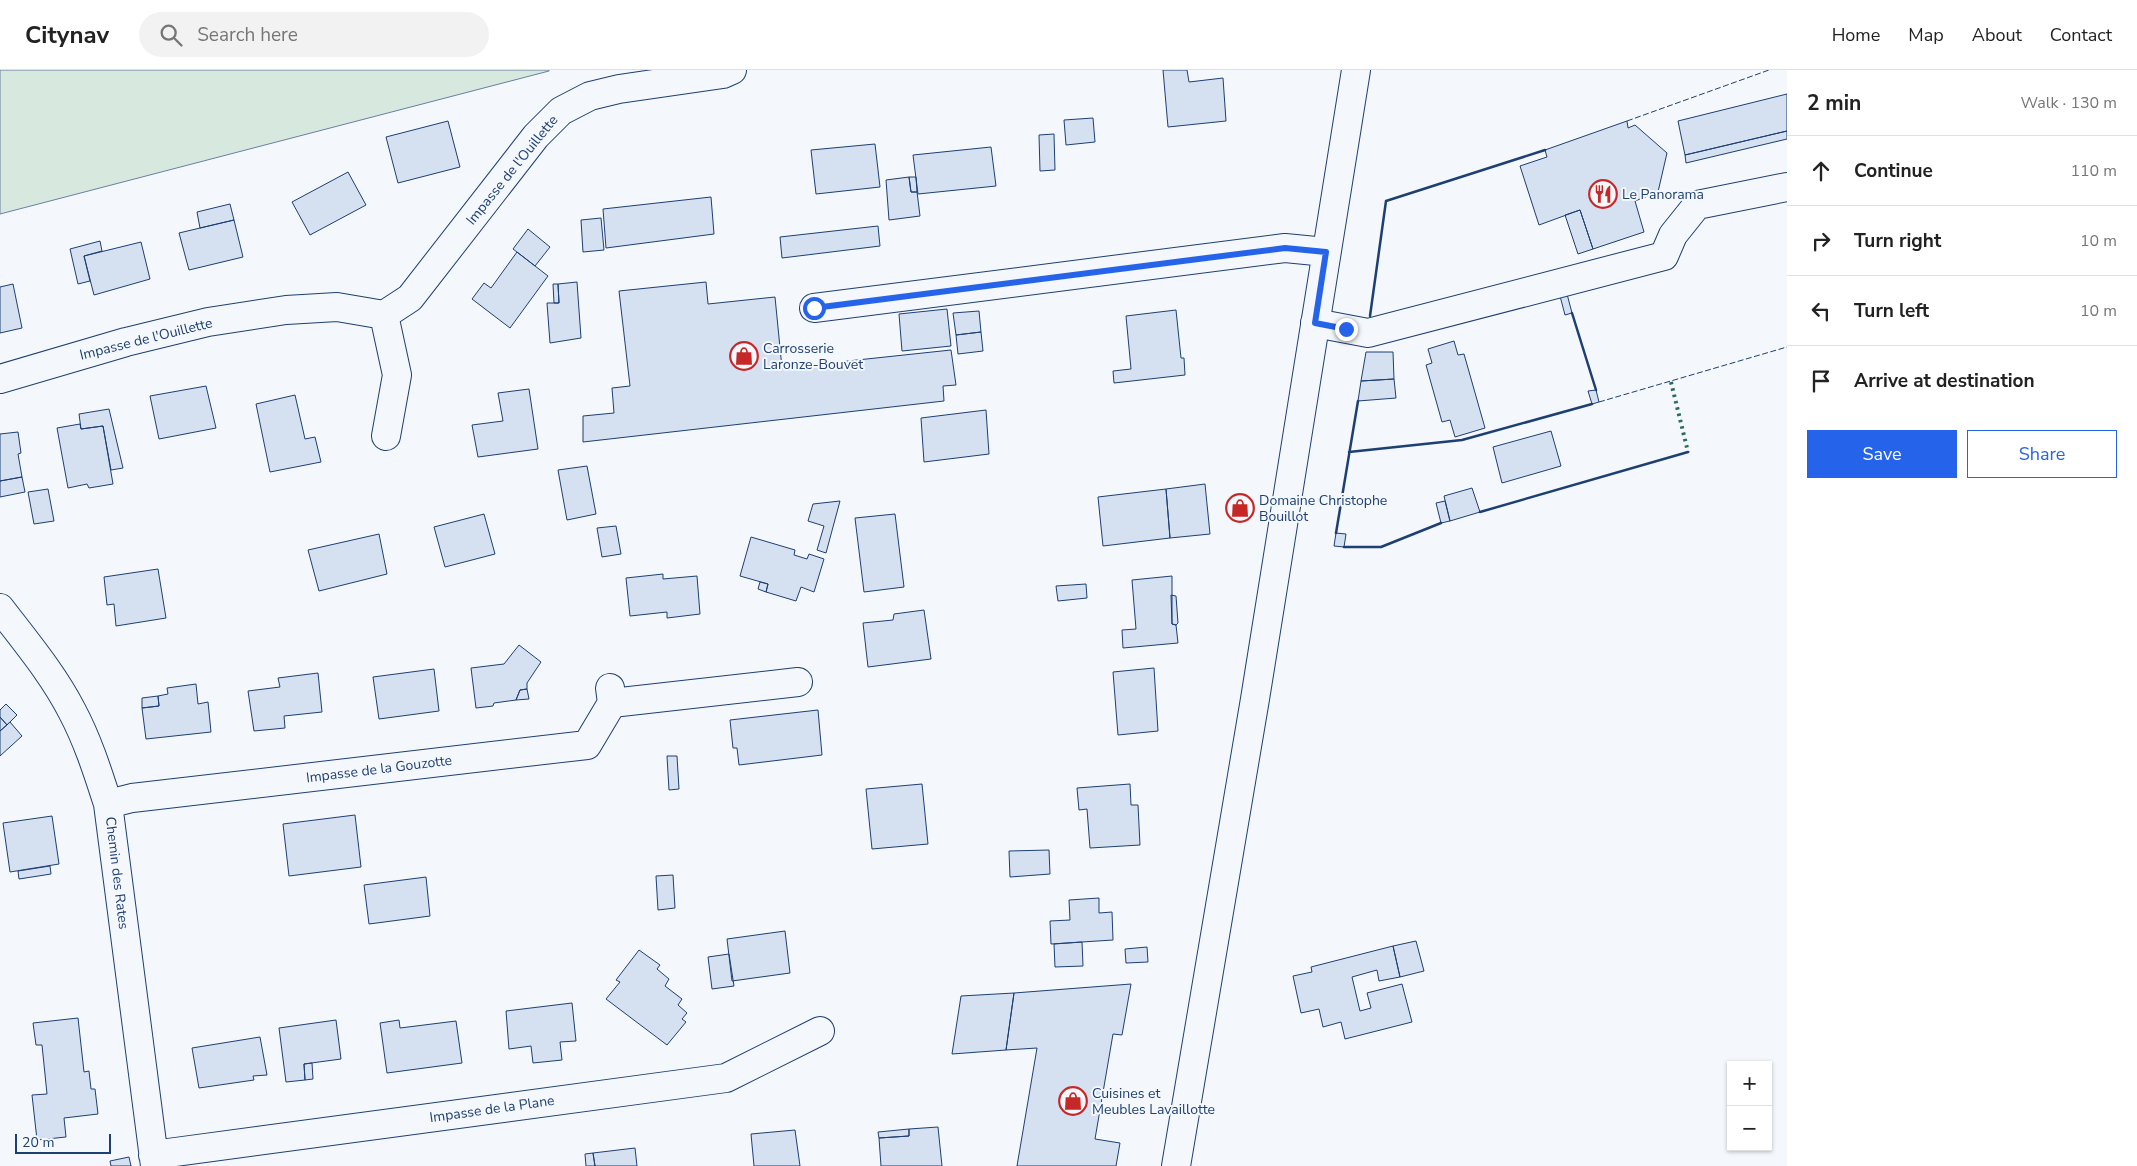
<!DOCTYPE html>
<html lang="en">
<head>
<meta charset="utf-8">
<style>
	:root { --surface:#fff; --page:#f2f2f2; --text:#222; --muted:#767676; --line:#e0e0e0; --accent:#2563eb }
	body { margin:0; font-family:"Nunito Sans",sans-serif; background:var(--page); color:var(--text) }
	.controls { position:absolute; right:15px; bottom:15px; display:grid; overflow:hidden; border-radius:0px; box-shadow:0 1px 4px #0004 }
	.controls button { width:45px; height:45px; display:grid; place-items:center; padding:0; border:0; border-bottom:1px solid var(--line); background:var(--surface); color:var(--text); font:25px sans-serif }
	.scale { position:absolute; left:15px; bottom:12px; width:96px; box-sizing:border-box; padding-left:5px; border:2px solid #1d3f73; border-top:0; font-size:14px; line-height:18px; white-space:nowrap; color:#1d3f73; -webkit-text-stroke:4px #f4f7fb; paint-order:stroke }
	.stop { position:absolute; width:15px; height:15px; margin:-11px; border:4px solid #2563eb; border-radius:50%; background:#fff }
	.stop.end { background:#2563eb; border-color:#fff; box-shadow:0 1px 5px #0008 }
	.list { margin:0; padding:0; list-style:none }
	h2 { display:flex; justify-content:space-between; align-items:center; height:65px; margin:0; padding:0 20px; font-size:21px }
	h2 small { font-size:16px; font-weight:400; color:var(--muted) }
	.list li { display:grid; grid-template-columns:32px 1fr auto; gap:15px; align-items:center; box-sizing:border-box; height:70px; padding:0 20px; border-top:1px solid var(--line) }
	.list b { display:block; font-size:19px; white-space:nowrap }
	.list em { font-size:16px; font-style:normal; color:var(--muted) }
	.actions { display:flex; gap:10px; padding:15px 20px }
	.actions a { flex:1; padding:11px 0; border:1px solid var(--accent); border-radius:0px; text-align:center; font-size:18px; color:var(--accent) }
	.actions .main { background:var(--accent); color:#fff }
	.icon { flex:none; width:28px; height:28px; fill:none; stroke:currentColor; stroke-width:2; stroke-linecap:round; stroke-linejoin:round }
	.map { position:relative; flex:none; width:1787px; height:1096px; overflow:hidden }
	header { display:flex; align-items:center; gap:30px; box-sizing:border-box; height:70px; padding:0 25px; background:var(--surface); border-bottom:1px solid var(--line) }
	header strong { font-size:24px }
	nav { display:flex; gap:28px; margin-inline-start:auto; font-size:18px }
	.search { width:350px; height:45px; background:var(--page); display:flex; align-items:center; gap:12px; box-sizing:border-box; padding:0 18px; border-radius:28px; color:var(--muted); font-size:19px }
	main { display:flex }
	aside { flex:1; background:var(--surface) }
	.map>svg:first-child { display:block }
	.green { fill:#d7e8df; stroke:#687fa3 }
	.building { fill:#d5e0f0; stroke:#1d3f73 }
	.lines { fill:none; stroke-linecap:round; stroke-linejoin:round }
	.minor-casing { stroke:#1d3f73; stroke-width:30 }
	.major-casing { stroke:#1d3f73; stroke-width:30 }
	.minor { stroke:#f4f7fb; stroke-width:28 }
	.major { stroke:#f4f7fb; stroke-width:28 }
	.hedge { stroke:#2c6c60; stroke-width:4; stroke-dasharray:2.5 4; stroke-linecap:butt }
	.fence { stroke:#1d3f73; stroke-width:1; stroke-dasharray:6 2.5; stroke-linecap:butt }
	.wall { stroke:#1d3f73; stroke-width:2.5 }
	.route { stroke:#2563eb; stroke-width:6 }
	.labels { text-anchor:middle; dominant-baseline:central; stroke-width:4; stroke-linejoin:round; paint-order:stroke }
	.street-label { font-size:14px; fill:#1d3f73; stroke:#f4f7fb }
	.poi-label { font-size:14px; fill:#1d3f73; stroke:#f4f7fb; text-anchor:start }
</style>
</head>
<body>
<header>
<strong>Citynav</strong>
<div class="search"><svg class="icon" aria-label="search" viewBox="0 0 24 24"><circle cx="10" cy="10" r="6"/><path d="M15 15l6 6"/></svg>Search here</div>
<nav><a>Home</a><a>Map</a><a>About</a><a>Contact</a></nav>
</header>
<main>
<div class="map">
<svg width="1787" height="1096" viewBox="0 0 1787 1096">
	<rect width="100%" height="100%" fill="#f4f7fb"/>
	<path class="green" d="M0 0H549V1L0 144Z"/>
	<path class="building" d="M1163 0H1187L1189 12 1223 8 1226 51 1168 57Z
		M1787 24V61L1685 85 1678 51Z
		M1093 48 1095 72 1066 75 1064 50Z
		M448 51 460 97 398 113 386 67Z
		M1627 51 1628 58 1635 55 1667 83 1658 122 1635 131 1644 162 1593 179 1580 140 1539 155 1520 96 1547 87 1545 80Z
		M1787 61V69L1686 93 1685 85Z
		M1054 64 1055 100 1040 101 1039 65Z
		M875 74 880 117 816 124 811 80Z
		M991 77 996 116 918 124 913 85Z
		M348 102 366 135 310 165 292 132Z
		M909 107 911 122H917L920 146 889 150 886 110Z
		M909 107H916L917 122H911Z
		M711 127 714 164 606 178 603 139Z
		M230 134 234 150 200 158 197 142Z
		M1580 140 1593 179 1578 184 1565 145Z
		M601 148 604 180 583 182 581 150Z
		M234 150 243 187 189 200 179 163Z
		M878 156 880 176 782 188 780 167Z
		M528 159 550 177 535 196 513 179Z
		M100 171 102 181 84 186 90 211 78 214 70 179Z
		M141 172 150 209 94 225 84 186Z
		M517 182 548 206 510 258 472 229 484 213 491 218Z
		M577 212 581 268 550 273 547 233H559L558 214Z
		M706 212 708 234 775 227 782 298 951 280 956 315 943 316 944 331 583 372V346L614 343 612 318 630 316 619 221Z
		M13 214 22 258 0 263V217Z
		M553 214H558L559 233H554Z
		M1567 224 1572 243 1565 245 1560 226Z
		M947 239 951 276 902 281 899 244Z
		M1176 240 1181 288H1184L1185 305 1114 313 1113 301 1131 299 1126 246Z
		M979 241 981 262 956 265 953 243Z
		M981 262 983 281 958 284 956 265Z
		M1454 271 1458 285 1464 284 1485 358 1455 367 1450 350 1442 352 1426 295 1432 293 1428 279Z
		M1366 282H1393L1394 309 1361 311Z
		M1394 309 1396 328 1358 331 1361 311Z
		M206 316 216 358 159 369 150 326Z
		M529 319 538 379 478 387 472 355 503 351 498 323Z
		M1596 320 1599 332 1592 334 1588 321Z
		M295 325 305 369 315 367 321 392 270 402 256 334Z
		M109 339 123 398 111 400 103 356 81 359 79 344Z
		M986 340 989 384 924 392 921 348Z
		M80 354 81 359 103 356 113 414 89 418 87 414 68 418 57 358Z
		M1551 361 1561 396 1502 413 1493 377Z
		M18 362 21 383 18 384 22 407 0 411V364Z
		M587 396 596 444 567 450 558 400Z
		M22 407 25 422 0 427V411Z
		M1205 414 1210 464 1170 468 1166 419Z
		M1472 418 1480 442 1450 451 1444 426Z
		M48 419 54 451 34 454 28 422Z
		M1166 419 1170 468 1103 476 1098 427Z
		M840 431 826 483 817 480 824 456 808 451 813 434Z
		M1445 431 1450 451 1441 453 1436 433Z
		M484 444 495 484 445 497 434 457Z
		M895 444 904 517 864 522 855 448Z
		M616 456 621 484 602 487 597 458Z
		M1336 463 1346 464 1344 477 1334 476Z
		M379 464 387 504 319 521 308 480Z
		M751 467 795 480 794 485 807 489 809 484 824 489 814 522 801 517 796 531 766 522 768 514 740 506Z
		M158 499 166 548 116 556 114 534 107 535 104 507Z
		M663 504V509L697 506 700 544 667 548V542L630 546 626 508Z
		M1172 506V554L1176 555 1178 573 1123 578 1122 560 1136 559 1132 510Z
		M760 512 768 514 766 522 758 519Z
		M1086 514 1087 528 1058 531 1056 516Z
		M1171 525 1176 526 1178 553 1176 555 1172 554Z
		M924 540 931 589 868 597 863 553 893 550 894 544Z
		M519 575 541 592 527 613V619L520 620 516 630 494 633 493 636 476 638 471 598 504 594Z
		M1154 598 1158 661 1118 665 1113 602Z
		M434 599 439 641 379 649 373 607Z
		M318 603 322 642 284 646 285 658 254 661 248 621 280 617 278 608Z
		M196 614 198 634 208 632 211 662 146 669 142 638 159 636 158 626 168 624 167 618Z
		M527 619 529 629 516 630 520 620Z
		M158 626 159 636 142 638V628Z
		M6 634 17 645 7 655 0 647V640Z
		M818 640 822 685 739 695 737 678H733L730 650Z
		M0 647 7 655 0 661Z
		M10 652 22 666 0 686V661Z
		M667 686H677L679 719 669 720Z
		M922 714 928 774 872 779 866 719Z
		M1130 714 1131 735H1138L1140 775 1090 778 1087 739 1079 740 1077 718Z
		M355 745 361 797 289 806 283 754Z
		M52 746 59 794 10 802 3 753Z
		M1049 780 1050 804 1010 807 1009 781Z
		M50 796 51 804 19 809 18 801Z
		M673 805 675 838 658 840 656 806Z
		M426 807 430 846 369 854 364 815Z
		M1099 828V843L1112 842 1113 870 1051 874 1050 851 1070 850 1069 830Z
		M785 861 790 903 732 911 727 869Z
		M1416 871 1424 901 1400 907 1393 876Z
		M1082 872 1083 896 1055 897 1054 874Z
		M1393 876 1400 907 1379 911 1377 900 1352 907 1360 941 1371 938 1367 923 1402 914 1412 952 1345 969 1341 952 1323 957 1319 939 1301 943 1293 906 1312 902 1311 897Z
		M1147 877 1148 892 1126 893 1125 879Z
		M639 880 660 895 657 899 669 909 665 916 682 929 678 935 687 943 682 949 686 952 667 975 606 929 620 912 616 910Z
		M729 884 734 916 712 919 708 887Z
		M1131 914 1122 965 1113 964 1095 1069 1120 1073 1116 1096H1017L1037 978 1006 980 1014 923Z
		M1014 923 1006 980 952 984 961 926Z
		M572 933 576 971 560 972 562 990 533 993 531 976 509 979 506 941Z
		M78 948 84 1002 89 1001 91 1019H95L98 1044 64 1048 66 1067 37 1070 32 1025 47 1024 42 975H36L33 953Z
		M336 950 341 989 304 994 305 1010 286 1012 279 958Z
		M399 950 400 958 456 951 462 993 387 1003 380 953Z
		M260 967 267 1005 253 1006 254 1010 199 1018 192 978Z
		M312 993 313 1009 305 1010 304 994Z
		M938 1057 942 1096H881L879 1068 909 1066V1059Z
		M909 1059V1066L879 1068 878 1062Z
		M795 1060 800 1096H754L751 1064Z
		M635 1078 637 1096H595L593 1083Z
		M593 1083 595 1096H586L585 1084Z
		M129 1087 131 1096H111L110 1091Z"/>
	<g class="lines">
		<defs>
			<path id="minor" d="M814 238 1285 178 1326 182
				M384 245 410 228 536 66 561 41 590 26 619 19 723 4 732 0
				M1315 253 1368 263 1664 186 1673 165 1697 135 1787 117
				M0 309 126 272 208 252 286 240 337 237 384 245 397 305 386 366
				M0 538C26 572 53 604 72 641 88 671 98 703 108 734L155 1096
				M612 633 798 612
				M108 734 132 728 587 675 612 633 610 618
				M153 1085 726 1008 820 961"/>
			<path id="major" d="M1176 1096 1255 629 1356 0"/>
		</defs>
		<use href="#minor" class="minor-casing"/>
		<use href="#major" class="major-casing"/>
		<use href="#minor" class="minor"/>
		<use href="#major" class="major"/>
		<path class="hedge" d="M1671 312 1688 382"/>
		<path class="fence" d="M1627 51 1769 0
			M1599 332 1787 277"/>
		<path class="wall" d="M1572 243 1596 320
			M1370 246 1386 131 1545 80
			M1349 382 1462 370 1592 334
			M1480 442 1688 382
			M1336 463 1358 331
			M1344 477H1381L1441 453"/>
	</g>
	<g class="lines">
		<path class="route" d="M814 238 1285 178 1326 182 1315 253 1346 259"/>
	</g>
	<defs>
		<symbol id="restaurant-ring" viewBox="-11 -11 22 22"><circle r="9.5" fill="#f4f7fb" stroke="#c62828" stroke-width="1.5"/><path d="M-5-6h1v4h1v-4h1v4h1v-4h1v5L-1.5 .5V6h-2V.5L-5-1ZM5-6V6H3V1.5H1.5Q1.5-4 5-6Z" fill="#c62828"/></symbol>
		<symbol id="shop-ring" viewBox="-11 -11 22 22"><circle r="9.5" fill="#f4f7fb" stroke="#c62828" stroke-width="1.5"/><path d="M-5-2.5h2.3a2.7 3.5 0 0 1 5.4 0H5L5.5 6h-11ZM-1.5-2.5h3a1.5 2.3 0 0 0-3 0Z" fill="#c62828"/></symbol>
	</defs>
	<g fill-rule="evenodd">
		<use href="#restaurant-ring" x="1587" y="108" width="32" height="32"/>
		<use href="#shop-ring" x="728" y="270" width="32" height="32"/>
		<use href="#shop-ring" x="1224" y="422" width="32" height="32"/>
		<use href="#shop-ring" x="1057" y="1015" width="32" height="32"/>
	</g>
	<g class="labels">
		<g class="street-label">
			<text transform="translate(512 100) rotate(-51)">Impasse de l'Ouillette</text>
			<text transform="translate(146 269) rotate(-14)">Impasse de l'Ouillette</text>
			<text transform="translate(379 699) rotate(-7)">Impasse de la Gouzotte</text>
			<text transform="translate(117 803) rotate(83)">Chemin des Rates</text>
			<text transform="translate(492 1039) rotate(-8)">Impasse de la Plane</text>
		</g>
		<g class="poi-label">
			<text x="1622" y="124">Le Panorama</text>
			<text x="763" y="278">Carrosserie<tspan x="763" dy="16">Laronze-Bouvet</tspan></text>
			<text x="1259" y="430">Domaine Christophe<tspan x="1259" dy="16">Bouillot</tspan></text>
			<text x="1092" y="1023">Cuisines et<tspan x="1092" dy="16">Meubles Lavaillotte</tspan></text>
		</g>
	</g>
</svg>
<div class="controls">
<button>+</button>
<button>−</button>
</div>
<div class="scale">20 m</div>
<div class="stop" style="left:814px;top:238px"></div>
<div class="stop end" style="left:1346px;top:259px"></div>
</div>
<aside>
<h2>2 min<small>Walk · 130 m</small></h2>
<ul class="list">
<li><svg class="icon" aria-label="ahead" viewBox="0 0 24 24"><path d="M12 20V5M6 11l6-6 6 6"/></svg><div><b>Continue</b></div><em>110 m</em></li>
<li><svg class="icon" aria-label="right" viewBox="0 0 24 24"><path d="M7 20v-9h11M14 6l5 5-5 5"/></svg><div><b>Turn right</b></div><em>10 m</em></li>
<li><svg class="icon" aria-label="left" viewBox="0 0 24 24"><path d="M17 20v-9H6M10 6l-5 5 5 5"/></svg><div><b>Turn left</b></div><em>10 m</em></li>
<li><svg class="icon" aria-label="arrive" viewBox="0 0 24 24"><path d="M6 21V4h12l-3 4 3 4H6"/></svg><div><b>Arrive at destination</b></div></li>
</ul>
<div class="actions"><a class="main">Save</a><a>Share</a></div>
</aside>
</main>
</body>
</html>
